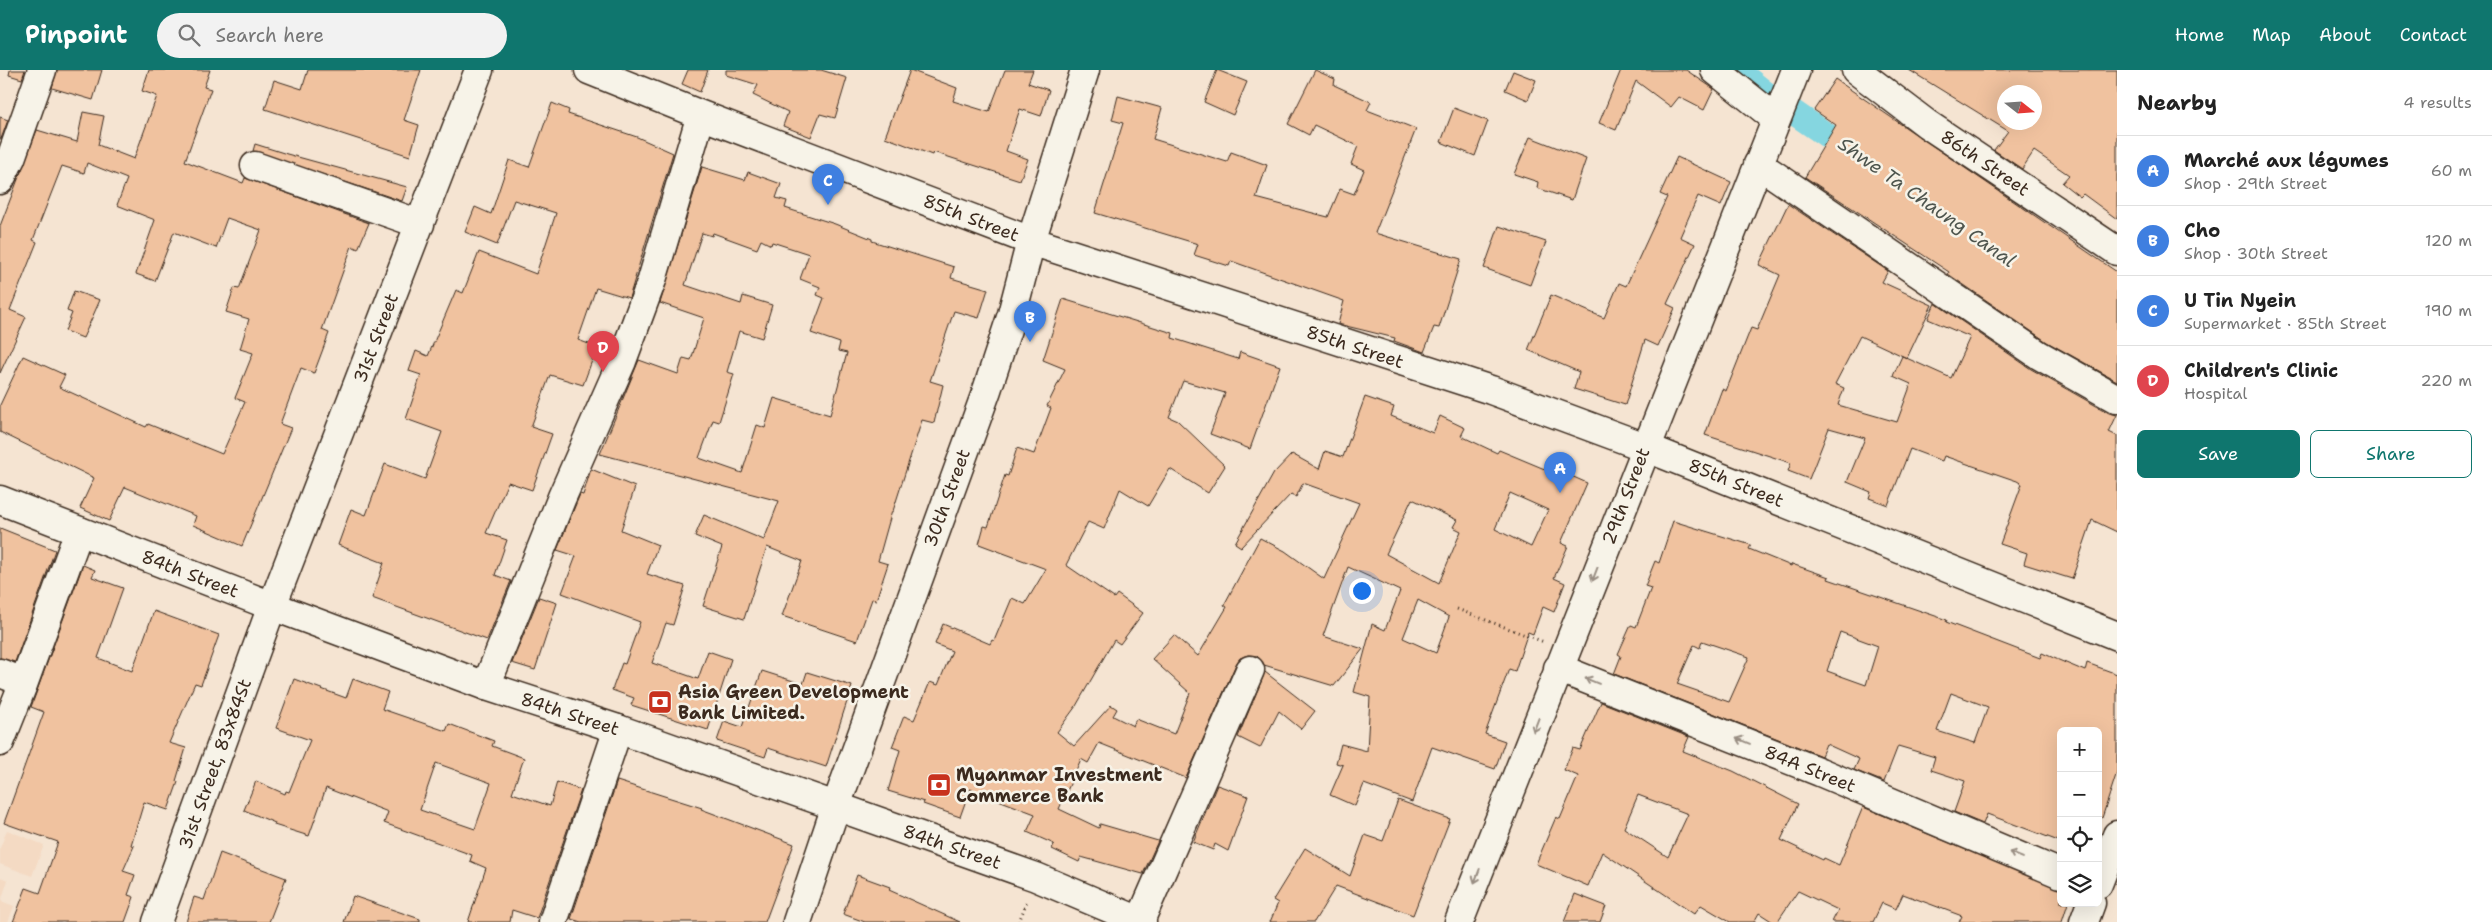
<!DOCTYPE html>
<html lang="en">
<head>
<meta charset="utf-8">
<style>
	:root { --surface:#fff; --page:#f2f2f2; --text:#222; --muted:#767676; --line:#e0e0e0; --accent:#0f766e }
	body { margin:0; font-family:"Shantell Sans",sans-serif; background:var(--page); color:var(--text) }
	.controls { position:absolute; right:15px; bottom:15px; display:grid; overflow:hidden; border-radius:8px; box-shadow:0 5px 20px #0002 }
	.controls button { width:45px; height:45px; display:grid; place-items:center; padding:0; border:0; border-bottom:1px solid var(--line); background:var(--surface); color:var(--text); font:25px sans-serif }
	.compass { position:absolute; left:1997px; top:15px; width:45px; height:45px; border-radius:50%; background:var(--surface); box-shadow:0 5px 20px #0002; rotate:107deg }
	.you { position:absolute; left:1361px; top:520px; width:18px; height:18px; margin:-12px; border:4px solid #fff; border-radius:50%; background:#1a73e8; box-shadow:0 0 0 8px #1a73e833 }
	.badge { display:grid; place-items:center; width:32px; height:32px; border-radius:50%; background:var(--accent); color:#fff; font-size:16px; font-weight:700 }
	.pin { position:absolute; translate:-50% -41px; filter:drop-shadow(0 1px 2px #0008) }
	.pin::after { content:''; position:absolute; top:26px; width:18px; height:15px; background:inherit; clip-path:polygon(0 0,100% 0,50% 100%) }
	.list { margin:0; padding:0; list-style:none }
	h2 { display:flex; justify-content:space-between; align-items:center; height:65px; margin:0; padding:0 20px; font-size:21px }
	h2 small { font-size:16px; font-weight:400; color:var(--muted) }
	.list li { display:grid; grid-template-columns:32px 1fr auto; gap:15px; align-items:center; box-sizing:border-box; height:70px; padding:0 20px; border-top:1px solid var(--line) }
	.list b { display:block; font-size:19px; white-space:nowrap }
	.list p { margin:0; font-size:16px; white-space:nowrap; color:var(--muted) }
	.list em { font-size:16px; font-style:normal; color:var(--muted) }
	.actions { display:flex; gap:10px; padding:15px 20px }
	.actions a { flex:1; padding:11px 0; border:1px solid var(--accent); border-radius:8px; text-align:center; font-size:18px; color:var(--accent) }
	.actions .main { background:var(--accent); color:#fff }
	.icon { flex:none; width:28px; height:28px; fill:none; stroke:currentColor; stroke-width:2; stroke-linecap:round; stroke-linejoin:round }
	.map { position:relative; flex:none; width:2117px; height:852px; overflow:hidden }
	header { display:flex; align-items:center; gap:30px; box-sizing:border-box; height:70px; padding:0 25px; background:var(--accent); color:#fff }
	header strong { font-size:24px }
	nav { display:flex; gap:28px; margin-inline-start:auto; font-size:18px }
	.search { width:350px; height:45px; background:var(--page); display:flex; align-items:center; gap:12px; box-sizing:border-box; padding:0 18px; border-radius:28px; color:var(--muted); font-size:19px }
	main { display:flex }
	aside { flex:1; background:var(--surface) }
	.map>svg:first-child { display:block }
	.built { fill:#f4dac3 }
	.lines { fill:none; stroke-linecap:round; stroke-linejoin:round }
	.canal { stroke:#85d6e0; stroke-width:25 }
	.building { fill:#f0c29f; stroke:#3b2a1e; fill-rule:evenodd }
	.minor-casing { stroke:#3b2a1e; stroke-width:31 }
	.major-casing { stroke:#3b2a1e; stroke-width:31 }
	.path { stroke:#3b2a1e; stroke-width:3; stroke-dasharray:1 4; stroke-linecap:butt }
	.minor { stroke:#f7f3e8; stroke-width:28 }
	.major { stroke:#f7f3e8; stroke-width:28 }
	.oneway { stroke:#998e83 }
	.labels { text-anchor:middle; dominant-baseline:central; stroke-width:5; stroke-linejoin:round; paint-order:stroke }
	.street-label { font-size:18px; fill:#3b2a1e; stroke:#f7f3e8 }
	.poi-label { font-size:18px; font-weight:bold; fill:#3b2a1e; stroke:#f7f3e8; text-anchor:start }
	.water-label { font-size:19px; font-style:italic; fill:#4e554e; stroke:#f7f3e8 }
</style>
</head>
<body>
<header>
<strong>Pinpoint</strong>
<div class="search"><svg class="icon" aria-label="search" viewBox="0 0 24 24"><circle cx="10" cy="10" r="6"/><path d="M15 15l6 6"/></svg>Search here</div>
<nav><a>Home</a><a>Map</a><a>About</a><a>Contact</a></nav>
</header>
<main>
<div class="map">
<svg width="2117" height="852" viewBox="0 0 2117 852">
	<rect width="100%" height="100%" fill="#f5e4d2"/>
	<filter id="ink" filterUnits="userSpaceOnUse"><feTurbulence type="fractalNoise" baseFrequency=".02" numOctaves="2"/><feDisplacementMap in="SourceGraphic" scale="10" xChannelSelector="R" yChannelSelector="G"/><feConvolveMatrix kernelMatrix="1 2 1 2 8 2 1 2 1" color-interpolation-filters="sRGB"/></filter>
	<g filter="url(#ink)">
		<path class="built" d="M7 760 44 775 32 806 0 794V778Z
			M0 807 8 810 1 831 14 836 8 852H0Z"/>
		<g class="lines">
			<path class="canal" d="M1739 2 1764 22 1857 86"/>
		</g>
		<path class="building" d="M10 0H25L22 9 9 5Z
			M57 0H102L93 30 52 18Z
			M149 0H210L204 17 211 19 185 91 243 113 245 108 369 153 358 179 352 176 322 260 329 263 314 303 301 298 280 354 291 358 242 476 193 455 196 446 125 417 109 451 80 438 94 408 0 362V335L23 286 65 305 59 317 146 357 148 354 222 384 245 332 235 328 253 283 240 279 249 249 226 242 234 218 239 219 261 160 227 148 216 178 174 162 155 211 136 204 155 150 117 135 127 109 87 93 84 103 62 96 33 170 37 172 10 240 26 247 0 303V156L37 60 77 72 83 42 104 46 98 75 134 89 157 26 142 21Z
			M308 0H421L404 50 419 55 410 86 265 39 274 10 302 19Z
			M688 0H708L700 22 682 14Z
			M726 0H821L847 8 835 48 820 44 811 67 783 56 788 42 753 25 758 15 726 5Z
			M910 0 957 18 953 31 989 42 1005 0H1033L1028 13 1049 20 1041 46 1020 39 1006 81 1028 89 1020 110 933 82 932 85 885 67Z
			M1217 0 1247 12 1233 45 1204 32Z
			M1315 0 1335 9 1334 15 1371 32 1367 40 1416 59 1375 163 1461 189 1439 258 1434 257 1424 282 1394 271 1395 268 1338 254 1344 231 1231 191 1229 196 1194 185 1198 174 1095 143 1123 53 1112 50 1118 26 1162 38 1153 69 1227 92 1231 82 1267 95 1256 128 1328 147 1340 119 1354 124 1364 100 1351 94 1358 76 1314 55 1309 65 1288 54Z
			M1621 0H1686L1714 19 1704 40 1679 27 1671 37 1636 11 1616 60 1599 53Z
			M1909 0H2117V149L2083 124 2080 127 2062 113 2069 105 2034 81 2022 99 1994 80 2008 61ZM2004 22H2034V52H2004Z
			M1513 1 1536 10 1528 30 1505 20Z
			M1835 9 2117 202V311L2047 272 1948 204 1949 202 1805 107 1836 55 1814 40Z
			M552 33 569 40 568 44 637 67 673 83 629 228 596 218 578 270 597 277 583 315 550 305 531 357 552 364 532 420 508 412 486 463 507 470 495 505 511 511 487 570 372 528 384 493 338 475 351 439 366 445 385 394 425 409 442 362 406 349 421 305 409 301 416 281 428 286 456 220 463 223 479 182 536 204 556 143 514 130 497 175 465 162 475 137 491 144 509 90 529 97Z
			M1454 38 1488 51 1475 86 1441 72Z
			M0 47 8 50 1 69H0Z
			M1530 67 1586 89 1572 130 1537 118 1538 112 1514 104Z
			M255 74 287 84 407 117 402 131 253 81Z
			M1677 87 1731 112 1721 136 1698 126 1680 167 1695 174 1667 234 1675 238 1658 276 1645 270 1625 335 1574 319 1579 302 1528 280 1551 225 1604 248 1619 213 1626 216 1667 127 1660 124Z
			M702 97 745 110 748 102 781 114 776 128 787 131 785 138 835 154 872 169V171L954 197 951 208 988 219 979 248 954 241 930 311 943 315 934 353 922 350 893 441H892L878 491 888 494 876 530 872 529 857 571 782 546 802 491 767 477 744 549 703 536 722 477 695 466 704 445 764 470 779 431 600 384 639 290 678 304 683 288 691 290 704 248 660 233ZM702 163 712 166 713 163 757 179 761 170 771 175 772 172 809 184 800 209 820 217 817 225 824 228 811 263 840 273 838 281 847 283 830 345 774 328 765 358 757 355 742 403 699 388 713 350 719 352 734 304 727 302 739 261 762 268 772 235 743 226 741 234 685 215Z
			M1788 134 1888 201 1882 212 1932 235 1907 288 1860 266 1835 314 1844 318 1838 335 1897 352 1911 314 1893 306 1902 286 1951 308 1970 267 1928 249 1935 233 2031 299 2109 343 2117 345 2109 362 2117 366V462L2092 450 2072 509 2024 494 2027 483 2000 474 2022 414 2017 411 1944 386 1942 391 1910 379 1888 435 1869 428 1871 422 1847 412 1865 368 1829 358 1809 409 1788 401 1791 393 1705 365 1722 319 1726 321 1751 258 1757 260 1780 205 1759 195Z
			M1499 156 1546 172 1530 215 1484 198Z
			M74 221 100 230 83 268 65 261 72 243 67 241Z
			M1063 229 1173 263 1172 268 1238 289 1240 282 1280 296 1250 379 1210 364 1225 323 1183 311 1169 347 1178 351 1225 396 1208 423 1170 399 1148 436 1120 419 1104 459 1088 452 1066 495 1114 528 1117 524 1143 543 1120 574 1114 570 1076 636 1057 662 1074 676 1111 635 1117 639 1113 646 1133 656 1136 649 1174 664 1190 623 1152 589 1174 565 1198 586 1227 537 1224 535 1260 468 1285 481 1324 509 1359 433 1303 413 1296 427 1291 424 1241 477 1235 473 1274 403 1292 384 1319 399 1325 381 1343 387 1365 327 1394 337 1391 346 1433 363 1440 346 1465 358 1461 366 1497 383 1499 380 1547 400 1549 396 1587 413 1561 473 1568 476 1554 508 1565 513 1554 542 1543 537 1533 564 1528 562 1515 601 1509 599 1485 664 1505 671 1495 699 1432 677 1412 732 1364 714 1355 736 1330 725 1343 695 1336 693 1341 674 1367 681 1370 627 1354 622 1372 554 1385 560 1400 521 1348 497 1323 566 1363 579 1334 616 1264 595 1257 586 1248 585 1240 588 1236 594 1186 708 1099 673 1088 693 1081 689 1059 739 1099 758 1100 754 1158 771 1143 804 1081 787 1079 792 1052 779 1054 774 1027 762 1035 744 970 719 960 747 923 734 924 732 888 721 900 680 892 677 904 646 914 650 930 612 938 615 952 581 935 574 943 554 990 574 992 570 994 571 1012 528 1025 534 1046 499 979 474 984 456 988 457 1005 405 1008 406 1017 378 1034 384 1051 338 1047 336 1065 299 1043 290ZM1510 423 1548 440 1531 477 1495 459ZM1412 429 1457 450 1453 457 1461 461 1439 513 1386 484ZM1418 530 1449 547 1436 583 1403 568Z
			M591 399 635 417 621 460 658 475 647 504 685 516 673 555 666 553 652 593 698 609 708 581 731 589 708 660 631 635 634 628 612 620 622 593 625 594 640 552 562 523 576 486 557 480 580 424 583 425Z
			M1673 451 1751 475 1749 479 1791 496 1792 494 1829 507 1828 509 1947 550 1946 552 2040 588 2042 583 2085 601 2087 593 2117 604V702L2102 748H2098V661H2061V772L1987 744 1983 754 1954 742 1965 711 1931 700 1935 687 1898 676 1884 712 1854 700 1859 689 1826 674 1821 686 1614 604 1621 586 1618 584 1631 555 1636 557 1651 518 1645 516 1655 491 1659 493ZM1840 562 1878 576 1866 615 1827 601ZM1702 571 1749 587 1729 632 1677 614 1694 575 1700 578ZM1951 623 1988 637 1975 673 1937 661Z
			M0 458 55 480 15 592 0 588Z
			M83 495 95 500 92 507 123 518 98 588 132 601 154 541 219 565 201 615 195 613 169 673 186 678 176 711 178 712 168 740 144 732 131 775 134 776 123 801 135 805 128 825 134 827 125 852H13L26 818 40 823 58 772 4 753 44 642 31 637Z
			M539 527 557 533 535 600 512 593Z
			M762 601 803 614 807 602 852 616 826 697 768 678 765 687 717 671 724 651 742 657Z
			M1265 602 1315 641 1301 659 1279 641 1260 678 1238 667Z
			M294 609 346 628 353 609 388 622 382 639 446 661 449 654 494 671 492 676 524 688 512 723 550 736 557 712 581 720 537 848 512 840 510 852H468L486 798 470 791 472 785 384 753 388 742 326 718 309 766 274 755 275 753 244 740 256 711 285 724 286 721 289 722 310 670 276 658ZM436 693 491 713 475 759 420 740Z
			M1601 632 1689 667 1683 681 1733 701 1798 734 1781 770 1823 790 1824 788 1839 795 1863 737 2061 819V833H2068L2062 852H1959L1962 846 1903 824 1896 839 1882 833 1873 852H1832L1838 840 1798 821 1777 852H1773L1759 843 1754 852H1730L1701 835 1694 844 1602 782 1588 816 1536 794 1556 747 1560 749 1578 706 1564 700 1573 678 1580 680ZM1638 725 1688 744 1668 787 1624 758Z
			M617 711 702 738 701 739 794 774 765 852H581L571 849Z
			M1217 715 1248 726 1228 781 1215 774 1213 780 1193 772Z
			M1398 730 1450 749 1413 845 1336 816 1314 852H1270L1278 833 1273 830 1305 778 1350 806 1365 765 1383 771Z
			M220 783 286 808 269 852H186L194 827 204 830Z
			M857 805 890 817 889 820 960 852H865L843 844Z
			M1575 824 1606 836 1600 852H1564Z
			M353 826 420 849V852H344Z"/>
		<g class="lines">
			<defs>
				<path id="minor" d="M589 0 701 45 1031 171 1491 320 1645 377 2117 566
					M1715 0 1776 49
					M1856 0 1927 54 2117 181
					M1758 94 2039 285 2117 329
					M255 96 420 154
					M0 110 11 88 42 0
					M1558 598 1820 702 2061 804
					M0 603 24 612 79 461
					M486 616 562 427 622 291 652 210 701 45
					M0 672 24 612
					M2098 814 2117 765
					M1140 851 1250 600
					M157 852 272 536 479 0
					M553 852 618 659
					M797 852 836 736 987 320 1012 244 1031 171 1085 0
					M1459 852 1796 0
					M2084 852 2091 833"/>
				<path id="major" d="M0 430 272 536 486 616 618 659 1036 807 1142 852"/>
			</defs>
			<use href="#minor" class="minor-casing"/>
			<use href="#major" class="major-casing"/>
			<path class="path" d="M1457 539 1544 572
				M1019 852 1027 831"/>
			<use href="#minor" class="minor"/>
			<use href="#major" class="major"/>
		</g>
		<defs><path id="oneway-shaft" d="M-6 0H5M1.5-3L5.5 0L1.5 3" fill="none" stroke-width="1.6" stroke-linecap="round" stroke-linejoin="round" transform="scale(1.25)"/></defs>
		<g class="oneway">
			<use href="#oneway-shaft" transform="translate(1595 504) rotate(111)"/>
			<use href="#oneway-shaft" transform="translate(1592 611) rotate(-158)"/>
			<use href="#oneway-shaft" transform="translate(1536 655) rotate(111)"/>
			<use href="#oneway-shaft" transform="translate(1743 671) rotate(-158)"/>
			<use href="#oneway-shaft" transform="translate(2016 785) rotate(-157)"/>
			<use href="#oneway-shaft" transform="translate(1477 806) rotate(111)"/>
		</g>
	</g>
	<defs>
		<symbol id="bank-square" viewBox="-11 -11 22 22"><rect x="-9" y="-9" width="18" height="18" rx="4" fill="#c8321e" stroke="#f7f3e8"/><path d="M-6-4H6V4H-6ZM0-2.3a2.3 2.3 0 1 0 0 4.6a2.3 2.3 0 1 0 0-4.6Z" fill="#fff"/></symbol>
	</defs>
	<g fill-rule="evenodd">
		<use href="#bank-square" x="646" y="618" width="28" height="28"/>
		<use href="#bank-square" x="925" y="701" width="28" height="28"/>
	</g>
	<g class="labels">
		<g class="street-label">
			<text transform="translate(1985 93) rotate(34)">86th Street</text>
			<text transform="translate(971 148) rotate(21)">85th Street</text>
			<text transform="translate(376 268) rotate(-69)">31st Street</text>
			<text transform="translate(1355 277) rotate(18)">85th Street</text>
			<text transform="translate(1736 413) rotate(22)">85th Street</text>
			<text transform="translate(1626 426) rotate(-69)">29th Street</text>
			<text transform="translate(947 428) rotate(-70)">30th Street</text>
			<text transform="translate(190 504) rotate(21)">84th Street</text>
			<text transform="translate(570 644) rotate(18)">84th Street</text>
			<text transform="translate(215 694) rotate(-70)">31st Street, 83x84St</text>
			<text transform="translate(1810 699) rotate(22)">84A Street</text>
			<text transform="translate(952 777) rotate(19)">84th Street</text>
		</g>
		<g class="poi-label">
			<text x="678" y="622">Asia Green Development<tspan x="678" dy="21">Bank Limited.</tspan></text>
			<text x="956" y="705">Myanmar Investment<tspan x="956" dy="21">Commerce Bank</tspan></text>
		</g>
		<g class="water-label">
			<text transform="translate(1927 132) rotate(35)">Shwe Ta Chaung Canal</text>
		</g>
	</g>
</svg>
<div class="controls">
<button>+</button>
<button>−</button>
<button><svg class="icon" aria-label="locate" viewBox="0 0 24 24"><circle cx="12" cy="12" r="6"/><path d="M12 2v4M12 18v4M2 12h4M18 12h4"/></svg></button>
<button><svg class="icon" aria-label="layers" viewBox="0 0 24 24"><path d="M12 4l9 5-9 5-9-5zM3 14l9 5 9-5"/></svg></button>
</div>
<svg class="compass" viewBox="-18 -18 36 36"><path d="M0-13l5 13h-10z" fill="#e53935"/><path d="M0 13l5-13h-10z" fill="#767676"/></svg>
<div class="you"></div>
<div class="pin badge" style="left:1560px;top:423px;background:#3f7fe0">A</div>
<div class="pin badge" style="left:1030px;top:272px;background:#3f7fe0">B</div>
<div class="pin badge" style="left:828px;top:135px;background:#3f7fe0">C</div>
<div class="pin badge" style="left:603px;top:302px;background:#e0444e">D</div>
</div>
<aside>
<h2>Nearby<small>4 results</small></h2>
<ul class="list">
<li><span class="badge" style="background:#3f7fe0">A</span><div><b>Marché aux légumes</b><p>Shop · 29th Street</p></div><em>60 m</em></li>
<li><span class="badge" style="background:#3f7fe0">B</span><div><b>Cho</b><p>Shop · 30th Street</p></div><em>120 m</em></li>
<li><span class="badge" style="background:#3f7fe0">C</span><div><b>U Tin Nyein</b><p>Supermarket · 85th Street</p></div><em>190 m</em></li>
<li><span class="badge" style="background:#e0444e">D</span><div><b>Children's Clinic</b><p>Hospital</p></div><em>220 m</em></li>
</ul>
<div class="actions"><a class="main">Save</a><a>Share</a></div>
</aside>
</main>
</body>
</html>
